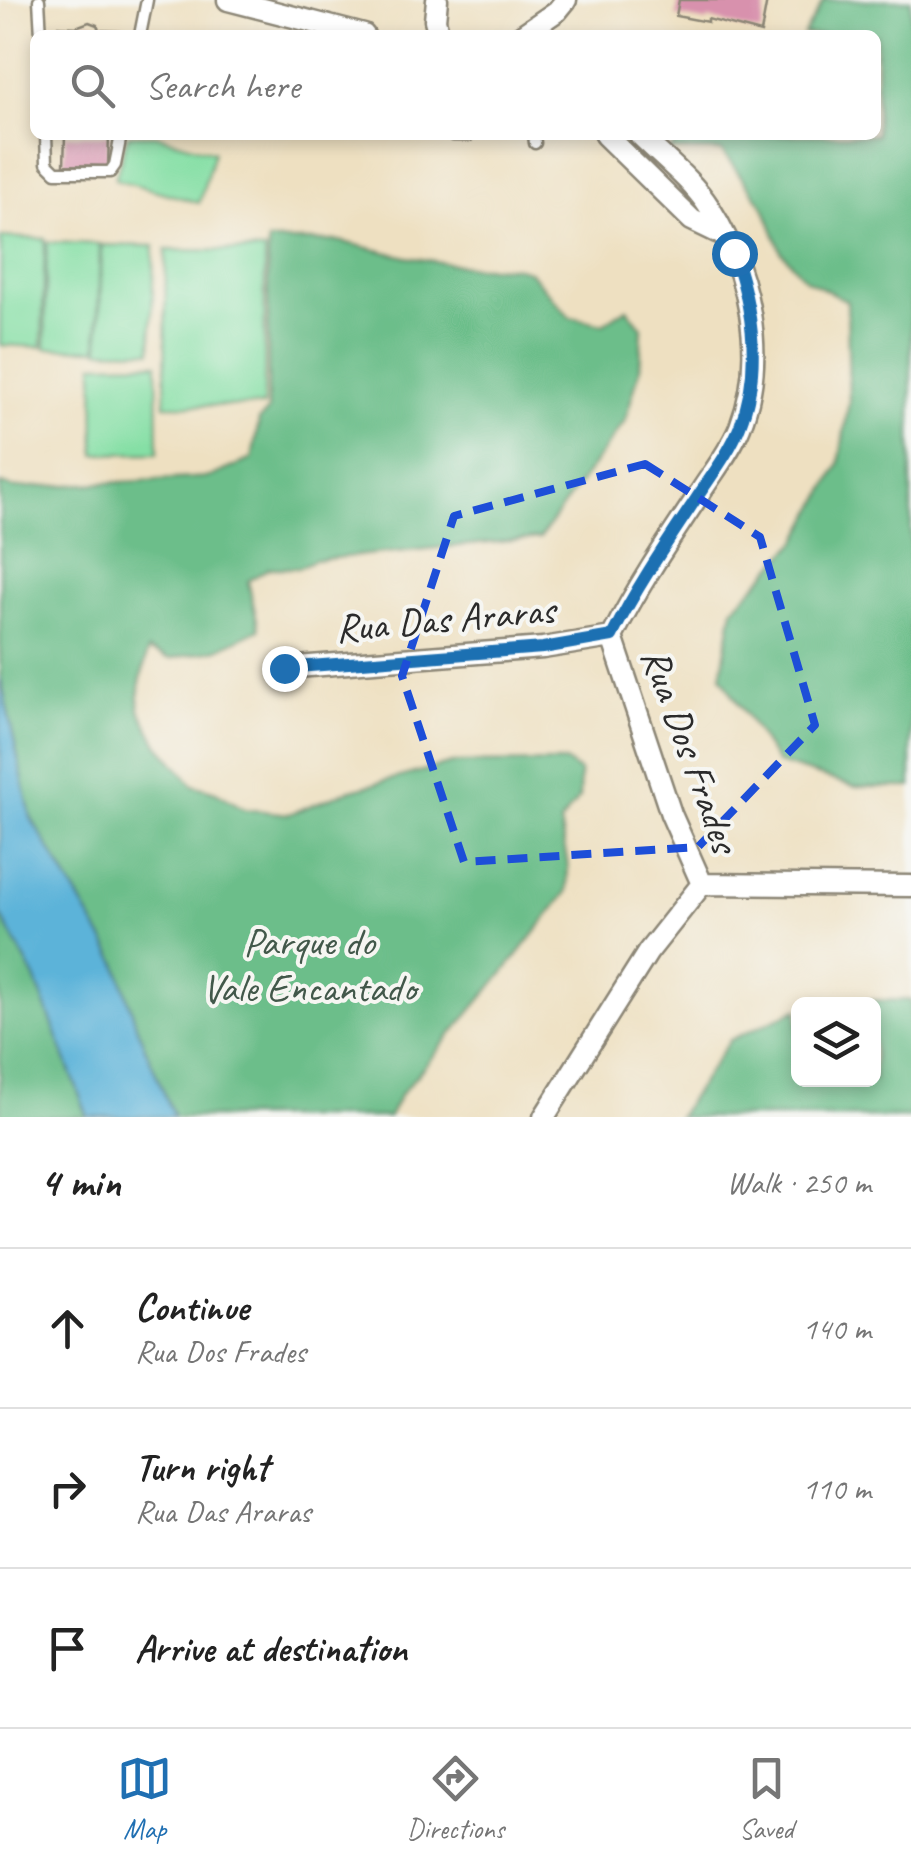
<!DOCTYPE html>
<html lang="en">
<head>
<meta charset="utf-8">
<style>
	:root { --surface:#fff; --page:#f6f6f6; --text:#222; --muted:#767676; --line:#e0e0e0; --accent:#1f6fb2 }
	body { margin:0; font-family:Caveat,sans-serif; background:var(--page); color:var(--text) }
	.controls { position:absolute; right:30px; bottom:30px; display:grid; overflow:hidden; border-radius:15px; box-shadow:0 5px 15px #0003 }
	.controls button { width:90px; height:90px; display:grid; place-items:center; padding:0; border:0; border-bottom:2px solid var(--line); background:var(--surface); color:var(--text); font:50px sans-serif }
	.stop { position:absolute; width:30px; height:30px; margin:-22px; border:8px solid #1f6fb2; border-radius:50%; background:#fff }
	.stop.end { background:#1f6fb2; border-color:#fff; box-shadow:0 2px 10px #0008 }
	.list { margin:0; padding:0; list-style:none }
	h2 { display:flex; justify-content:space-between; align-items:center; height:130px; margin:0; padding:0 40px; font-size:42px }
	h2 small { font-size:32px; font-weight:400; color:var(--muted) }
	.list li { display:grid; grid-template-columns:65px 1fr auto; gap:30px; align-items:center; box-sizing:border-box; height:160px; padding:0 40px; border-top:2px solid var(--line) }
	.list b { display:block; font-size:38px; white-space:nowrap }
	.list p { margin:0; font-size:32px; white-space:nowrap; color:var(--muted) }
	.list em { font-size:32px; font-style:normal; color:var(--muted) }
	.icon { flex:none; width:55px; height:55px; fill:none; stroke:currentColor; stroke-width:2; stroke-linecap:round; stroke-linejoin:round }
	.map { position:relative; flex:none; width:911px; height:1117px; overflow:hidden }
	.search { position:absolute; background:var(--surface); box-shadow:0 5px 15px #0003; left:30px; right:30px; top:30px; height:110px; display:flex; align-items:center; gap:25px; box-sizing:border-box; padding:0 35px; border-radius:15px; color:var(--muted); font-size:38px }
	.sheet { height:610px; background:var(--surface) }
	nav { display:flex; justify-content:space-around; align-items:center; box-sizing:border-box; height:140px; border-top:2px solid var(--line); background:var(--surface); font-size:28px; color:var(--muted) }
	nav a { display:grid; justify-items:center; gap:5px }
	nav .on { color:var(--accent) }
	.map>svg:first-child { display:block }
	.green { fill:#85dfa5; stroke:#588568; stroke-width:2.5 }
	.forest { fill:#6cbe8a; stroke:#4c745a; stroke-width:2.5 }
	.water { fill:#5cb3d9; stroke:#446f82; stroke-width:2.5 }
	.building { fill:#d891ad }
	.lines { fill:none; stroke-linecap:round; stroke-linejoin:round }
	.service-casing { stroke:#8c8676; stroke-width:15 }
	.minor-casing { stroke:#8c8676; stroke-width:25 }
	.service { stroke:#fff; stroke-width:10 }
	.minor { stroke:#fff; stroke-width:20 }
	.route { stroke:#1f6fb2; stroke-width:12 }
	.marked { fill:none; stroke:#1d4ed8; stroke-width:8; stroke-dasharray:20 12; stroke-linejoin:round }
	.labels { text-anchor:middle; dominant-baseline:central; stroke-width:8; stroke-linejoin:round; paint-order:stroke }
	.street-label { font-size:40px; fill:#2b2b2b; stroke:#f6f6f2 }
	.park-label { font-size:40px; fill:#42584a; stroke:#f6f6f2 }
</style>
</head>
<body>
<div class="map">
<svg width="911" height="1117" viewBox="0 0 911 1117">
	<rect width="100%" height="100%" fill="#f6f6f2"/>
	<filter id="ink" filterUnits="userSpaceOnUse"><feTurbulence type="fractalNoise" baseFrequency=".01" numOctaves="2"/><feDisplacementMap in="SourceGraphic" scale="20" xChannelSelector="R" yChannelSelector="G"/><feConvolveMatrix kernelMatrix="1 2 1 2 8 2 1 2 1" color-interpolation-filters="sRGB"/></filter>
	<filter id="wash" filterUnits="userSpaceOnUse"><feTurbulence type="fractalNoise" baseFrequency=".0048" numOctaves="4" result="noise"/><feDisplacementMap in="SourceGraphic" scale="40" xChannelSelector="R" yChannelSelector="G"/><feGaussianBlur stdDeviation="2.25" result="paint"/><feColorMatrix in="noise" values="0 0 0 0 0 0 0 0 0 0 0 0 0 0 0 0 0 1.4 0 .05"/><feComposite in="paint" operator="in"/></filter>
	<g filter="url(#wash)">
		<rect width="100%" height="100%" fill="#eee0c1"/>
		<path class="green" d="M128 135H156L214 152 199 203 115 179Z
			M1 237 45 239 42 347 0 345Z
			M47 242 100 244 97 349 45 348Z
			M102 245 154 246 151 351 99 350Z
			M166 250 265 251 264 406 165 405Z
			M157 363 158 453 95 454 94 364Z"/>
		<path class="forest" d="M824 0H911V787H856L777 763 721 676 733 609 798 540 839 465 849 400 847 301 805 279 781 251 764 207 722 151 669 150 688 135H876V35H804Z
			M268 241H339L407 257 473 267H514L529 271 570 317 603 324 627 308 642 328 640 369 625 421 540 538 314 560 298 568H269L248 581 259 629 218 649 170 659 148 650 139 687V709L158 744 193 785 216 792 245 809 289 814 348 791 452 763 566 762 580 772 579 798 560 823 568 866 567 892 506 970 400 1095 389 1117H174L137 1028 117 963 31 818 0 676V484L15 488 210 477 252 459 259 420 268 411Z
			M0 913 35 978 88 1117H0Z
			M911 1000V1117H678L730 1040 798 1009V1080H874V1004H809L816 1001Z"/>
		<path class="water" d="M0 676 31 818 117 963 137 1028 174 1117H88L35 978 0 913Z"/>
		<g id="blocks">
			<path class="building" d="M679 0H767L761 33 708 19V22L676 16Z
				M89 22 97 25 99 30 120 31V35H58V26L76 27Z
				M65 135H109L108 166 64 165Z"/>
		</g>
	</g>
	<g filter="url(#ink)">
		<use href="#blocks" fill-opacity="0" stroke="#8c8676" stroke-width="2.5"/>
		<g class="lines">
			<defs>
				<path id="service" d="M39 0 41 35
					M140 35 147 0
					M46 135 47 163 56 172H110L115 165 121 135
					M453 135H469
					M534 135 535 143"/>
				<path id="minor" d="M228 0 364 35
					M437 0 435 20 439 35
					M522 35 557 11 566 0
					M605 135 692 220 723 235
					M640 135C662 157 692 180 709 207 749 270 768 355 740 427 730 452 710 476 696 499 666 544 636 589 612 637L671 814 702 884
					M284 668 543 648 612 637
					M702 884 911 886
					M544 1117 648 952 702 884"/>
			</defs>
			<use href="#service" class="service-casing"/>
			<use href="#minor" class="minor-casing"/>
			<use href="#service" class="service"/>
			<use href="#minor" class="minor"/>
		</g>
	</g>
	<g class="lines" filter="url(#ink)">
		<path class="route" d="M284 668 543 648 612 636C636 588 666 544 696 499 711 476 730 452 740 426 762 370 753 309 734 253"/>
	</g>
	<path class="marked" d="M645 464 760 537 815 725 698 847 464 862 402 676 454 516Z"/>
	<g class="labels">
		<g class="street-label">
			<text transform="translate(445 619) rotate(-5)">Rua Das Araras</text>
			<text transform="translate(690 750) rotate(70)">Rua Dos Frades</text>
		</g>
		<g class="park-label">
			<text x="309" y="942">Parque do<tspan x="309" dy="46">Vale Encantado</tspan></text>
		</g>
	</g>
</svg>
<div class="controls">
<button><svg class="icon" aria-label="layers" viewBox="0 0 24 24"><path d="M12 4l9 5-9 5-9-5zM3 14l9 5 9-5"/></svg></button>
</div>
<div class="stop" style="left:734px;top:253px"></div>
<div class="stop end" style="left:284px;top:668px"></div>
<div class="search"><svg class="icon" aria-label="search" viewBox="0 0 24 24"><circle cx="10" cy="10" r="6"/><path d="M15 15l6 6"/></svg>Search here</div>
</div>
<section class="sheet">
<h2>4 min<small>Walk · 250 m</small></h2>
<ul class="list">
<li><svg class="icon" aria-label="ahead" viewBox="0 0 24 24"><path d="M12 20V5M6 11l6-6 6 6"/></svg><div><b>Continue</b><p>Rua Dos Frades</p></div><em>140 m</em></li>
<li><svg class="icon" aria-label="right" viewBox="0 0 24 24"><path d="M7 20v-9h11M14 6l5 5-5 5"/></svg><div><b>Turn right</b><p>Rua Das Araras</p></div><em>110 m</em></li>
<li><svg class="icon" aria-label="arrive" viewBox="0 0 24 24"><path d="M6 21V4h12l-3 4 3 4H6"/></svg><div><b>Arrive at destination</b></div></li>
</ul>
</section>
<nav>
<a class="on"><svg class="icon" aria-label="map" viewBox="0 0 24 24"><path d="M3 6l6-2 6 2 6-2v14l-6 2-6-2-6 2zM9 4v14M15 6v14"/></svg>Map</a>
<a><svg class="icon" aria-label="directions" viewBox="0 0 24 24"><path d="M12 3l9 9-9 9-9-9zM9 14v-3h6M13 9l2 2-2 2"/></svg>Directions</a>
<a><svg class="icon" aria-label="saved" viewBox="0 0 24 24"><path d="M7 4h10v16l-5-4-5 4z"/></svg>Saved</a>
</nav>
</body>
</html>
